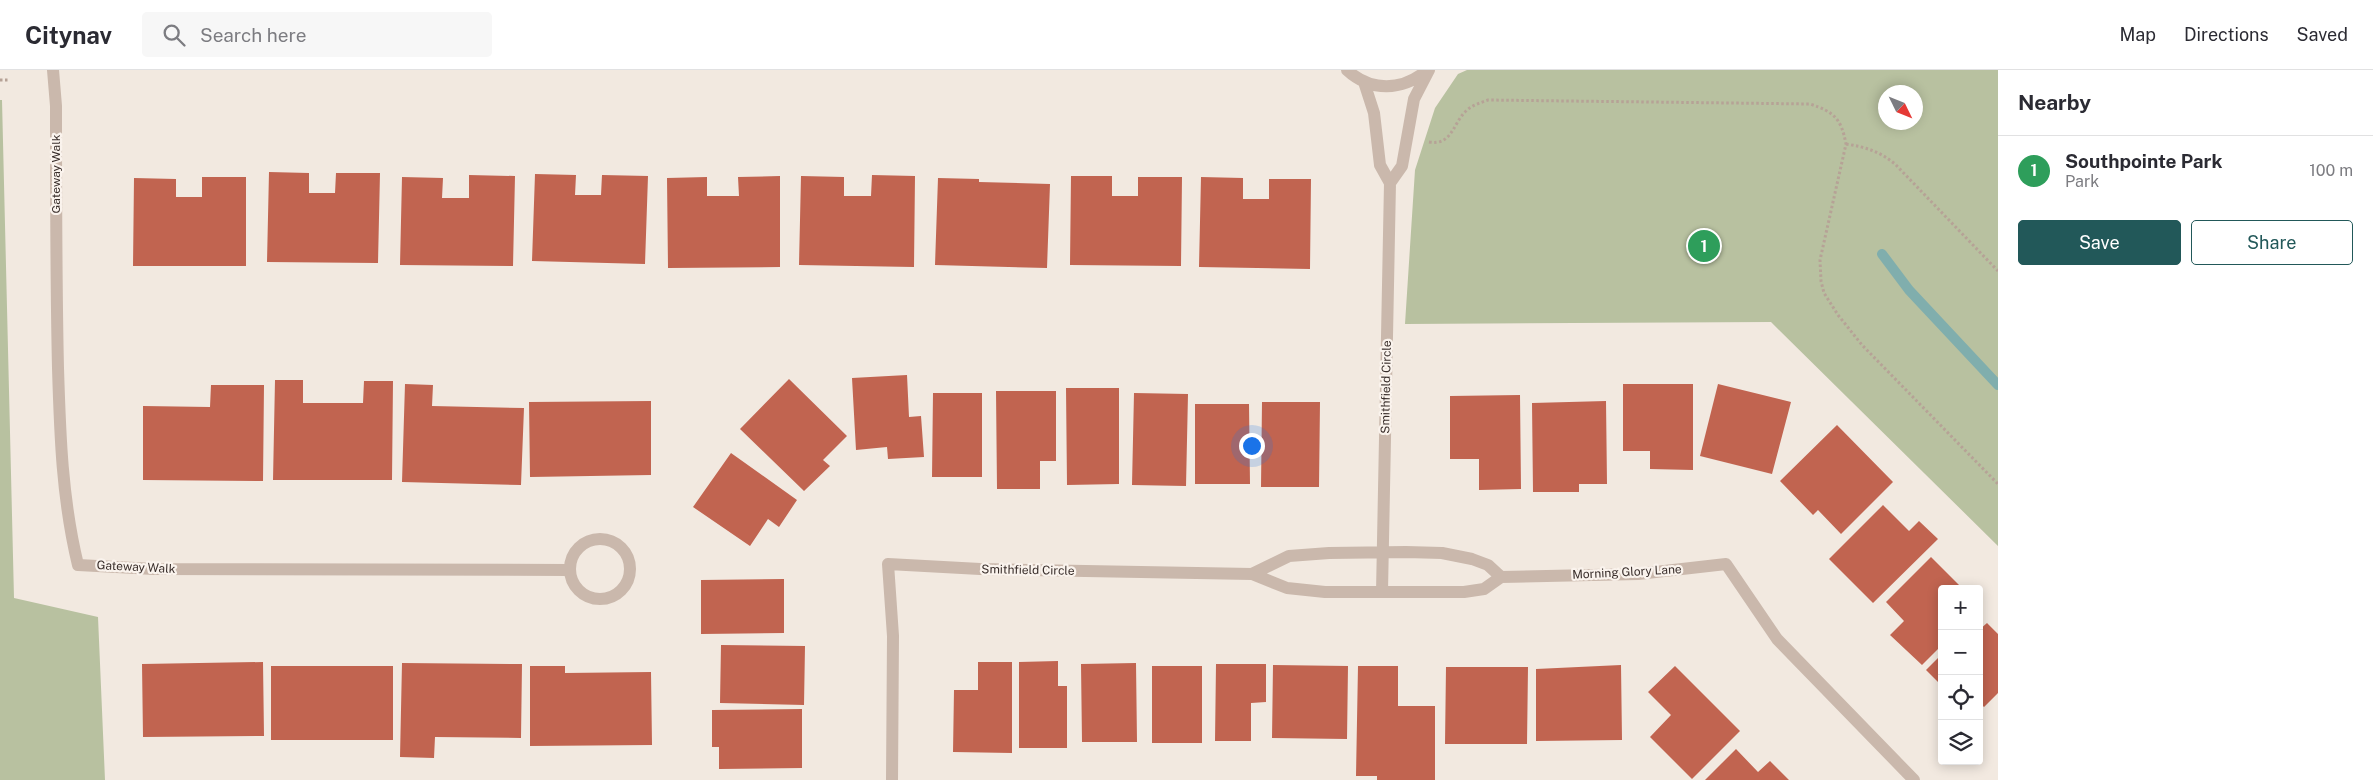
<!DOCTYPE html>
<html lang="en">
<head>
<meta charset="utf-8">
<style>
	:root { --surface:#fff; --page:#f7f7f7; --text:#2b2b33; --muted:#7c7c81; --line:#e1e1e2; --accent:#225859 }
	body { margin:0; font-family:"Public Sans",sans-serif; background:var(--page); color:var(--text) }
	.controls { position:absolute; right:15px; bottom:15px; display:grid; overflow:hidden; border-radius:5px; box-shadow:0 2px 12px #0003 }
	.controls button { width:45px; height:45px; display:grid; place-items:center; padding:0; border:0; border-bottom:1px solid var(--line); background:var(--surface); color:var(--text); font:25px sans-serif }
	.compass { position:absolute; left:1878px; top:15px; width:45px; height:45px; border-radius:50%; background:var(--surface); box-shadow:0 2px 12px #0003; rotate:133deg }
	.you { position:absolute; left:1251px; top:375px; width:18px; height:18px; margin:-12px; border:4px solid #fff; border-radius:50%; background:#1a73e8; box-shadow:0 0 0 8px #1a73e833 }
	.badge { display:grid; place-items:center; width:32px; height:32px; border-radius:50%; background:var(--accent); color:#fff; font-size:16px; font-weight:700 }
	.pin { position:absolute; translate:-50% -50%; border:2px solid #fff; box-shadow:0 1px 5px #0006 }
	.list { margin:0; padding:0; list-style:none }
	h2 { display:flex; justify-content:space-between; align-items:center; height:65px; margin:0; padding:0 20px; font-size:21px }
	h2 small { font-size:16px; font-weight:400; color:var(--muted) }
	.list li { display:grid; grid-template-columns:32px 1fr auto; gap:15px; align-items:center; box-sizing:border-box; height:70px; padding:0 20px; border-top:1px solid var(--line) }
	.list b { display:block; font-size:19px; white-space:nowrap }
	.list p { margin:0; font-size:16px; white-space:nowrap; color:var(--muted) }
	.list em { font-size:16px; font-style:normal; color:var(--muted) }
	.actions { display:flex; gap:10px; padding:15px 20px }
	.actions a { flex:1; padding:11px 0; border:1px solid var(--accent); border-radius:5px; text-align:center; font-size:18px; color:var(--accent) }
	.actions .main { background:var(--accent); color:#fff }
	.icon { flex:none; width:28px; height:28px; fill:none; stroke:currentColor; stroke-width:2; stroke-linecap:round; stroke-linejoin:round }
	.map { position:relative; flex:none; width:1998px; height:710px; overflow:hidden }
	header { display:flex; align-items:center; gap:30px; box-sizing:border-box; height:70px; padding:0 25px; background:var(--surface); border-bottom:1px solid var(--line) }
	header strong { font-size:24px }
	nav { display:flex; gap:28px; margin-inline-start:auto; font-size:18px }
	.search { width:350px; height:45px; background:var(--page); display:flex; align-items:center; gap:12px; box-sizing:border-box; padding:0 18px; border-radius:5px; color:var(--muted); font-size:19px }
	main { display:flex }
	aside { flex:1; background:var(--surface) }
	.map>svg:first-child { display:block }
	.green { fill:#b8c1a0; fill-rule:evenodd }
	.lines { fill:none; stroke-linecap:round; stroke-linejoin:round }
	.stream { stroke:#80aead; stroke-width:10 }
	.building { fill:#c16450 }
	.path { stroke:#b6a296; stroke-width:3; stroke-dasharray:2.5 2.5; stroke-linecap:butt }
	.minor { stroke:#cab8ac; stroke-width:12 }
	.labels { text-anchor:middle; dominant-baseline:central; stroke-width:4.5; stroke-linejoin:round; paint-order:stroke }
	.street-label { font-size:12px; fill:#392e2b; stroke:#faf3ed }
</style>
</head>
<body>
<header>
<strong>Citynav</strong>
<div class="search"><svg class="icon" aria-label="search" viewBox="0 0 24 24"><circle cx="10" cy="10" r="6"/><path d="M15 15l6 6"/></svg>Search here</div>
<nav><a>Map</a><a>Directions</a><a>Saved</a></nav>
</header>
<main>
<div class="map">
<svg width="1998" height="710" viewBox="0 0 1998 710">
	<rect width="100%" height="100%" fill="#f2e9e0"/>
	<path class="green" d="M1467 0H1998V476L1771 252 1405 254 1415 100 1435 38 1458 4ZM1886 22H1916V52H1886Z
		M0 30H2L14 528 98 547 105 710H0Z"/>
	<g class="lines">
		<path class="stream" d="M1882 184 1909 220 1998 315"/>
	</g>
	<path class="building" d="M269 102 309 103V123H335L336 103H380L378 193 267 192Z
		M535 104 576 105 575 125H601L602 105 648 106 645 194 532 191Z
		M469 105 515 106 513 196 400 195 402 107 443 108 442 128H469Z
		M872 105 915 106 914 197 799 195 801 106 844 107V126H871Z
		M780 106V197L668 198 667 108 707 107V126H739L738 107Z
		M1071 106H1112V126H1138V107H1182L1181 196 1070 195Z
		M202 107H246V196H133L134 108 176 109V127H202Z
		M1201 107 1243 108V129H1269V109H1311L1310 199 1199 197Z
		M938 108 979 109V112L1050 114 1047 198 935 195Z
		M907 305 909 347 921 346 924 387 888 389 887 377 856 380 852 308Z
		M789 309 847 366 823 390 830 396 804 421 740 359Z
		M275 310H303V333H363L364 311H393L392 410H273Z
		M405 314 433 315 432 336 524 338 521 415 402 412Z
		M1623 314H1693V400L1650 399V381H1623Z
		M1718 314 1791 332 1772 404 1700 386Z
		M211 315H264L263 411 143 410V336L210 337Z
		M1066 318H1119V414L1067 415Z
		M996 321H1056V391H1040V419H997Z
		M933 323H982V407H932Z
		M1134 323 1188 324 1186 416 1132 415Z
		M1520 325 1521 419 1479 420V389H1450V326Z
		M651 331V405L530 407 529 332Z
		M1606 331 1607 414H1579V422H1533L1532 333Z
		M1262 332H1320L1319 417H1261Z
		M1195 334H1249L1250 414H1195Z
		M1837 355 1893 412 1841 464 1818 440 1813 445 1780 411Z
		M731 383 797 430 779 457 768 449 750 476 693 437Z
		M1883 435 1909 461 1919 451 1938 469 1873 533 1829 489Z
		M1931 487 1963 519H1942V575L1922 595 1890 565 1904 551 1886 532Z
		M784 509V563L701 564V510Z
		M1987 553 1998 564V623L1984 637 1979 632V560Z
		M721 575 805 576 804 635 720 633Z
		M1942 584V616L1926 600Z
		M1058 591V616H1067V678H1019V592Z
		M263 592 264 666 143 667 142 594Z
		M978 592H1012V683L953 682 954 620H978Z
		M402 593 522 594 521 668 435 667 434 688 400 687Z
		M1136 593 1137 672H1082L1081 594Z
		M1216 594H1266V632L1251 633V671H1215Z
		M1273 595 1348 596 1347 669 1272 668Z
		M1621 595 1622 670 1536 671V599Z
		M271 596H393V670H271Z
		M530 596H565V603L651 602 652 675 530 676Z
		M1152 596H1202V673H1152Z
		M1358 596H1398V636H1435V710H1377V706H1356Z
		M1675 596 1740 661 1692 709 1650 667 1671 645 1648 622Z
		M1446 597H1528L1527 674H1445Z
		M802 639V698L719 699V677H712V640Z
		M1736 679 1758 702 1770 691 1789 710H1705Z"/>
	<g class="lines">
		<path class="path" d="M0 10H10
			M1429 72C1452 76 1453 53 1466 41 1472 35 1480 33 1488 30L1810 34C1834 42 1841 48 1846 74L1820 190 1821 211 1824 223 1838 245 1862 275 1998 414
			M1846 74C1865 77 1879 81 1895 94L1998 201"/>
		<path class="minor" d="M53 0 56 36C56 123 56 211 58 298 60 365 62 429 78 495L154 499 570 500
			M1347 0C1371 22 1402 21 1426 1
			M1364 12 1374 43 1380 95 1390 113 1382 522
			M1390 113 1402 96 1414 29 1429 0
			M570 499a30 30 0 1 1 60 0a30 30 0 1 1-60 0Z
			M1252 504 1289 486 1329 483 1406 482 1442 483 1472 489 1488 495 1501 507 1638 504 1726 494 1777 569 1914 710
			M892 710 893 566 888 494 980 499 1252 504 1287 518 1325 522H1464L1484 519 1501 507"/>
	</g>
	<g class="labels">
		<g class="street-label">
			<text transform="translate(56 104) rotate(-90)">Gateway Walk</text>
			<text transform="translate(1386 317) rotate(-89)">Smithfield Circle</text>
			<text transform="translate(136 497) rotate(3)">Gateway Walk</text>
			<text transform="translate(1028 500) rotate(1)">Smithfield Circle</text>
			<text transform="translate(1627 502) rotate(-3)">Morning Glory Lane</text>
		</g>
	</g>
</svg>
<div class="controls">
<button>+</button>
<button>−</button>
<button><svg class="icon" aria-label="locate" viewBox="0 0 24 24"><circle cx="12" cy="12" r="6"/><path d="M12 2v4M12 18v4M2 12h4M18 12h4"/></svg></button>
<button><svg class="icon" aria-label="layers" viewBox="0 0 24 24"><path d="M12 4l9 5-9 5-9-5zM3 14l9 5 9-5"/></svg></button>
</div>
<svg class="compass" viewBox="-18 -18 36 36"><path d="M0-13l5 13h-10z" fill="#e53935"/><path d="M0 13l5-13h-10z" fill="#7c7c81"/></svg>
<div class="you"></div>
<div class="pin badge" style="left:1704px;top:176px;background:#2e9e5b">1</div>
</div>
<aside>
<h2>Nearby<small></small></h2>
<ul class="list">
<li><span class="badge" style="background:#2e9e5b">1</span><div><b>Southpointe Park</b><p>Park</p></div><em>100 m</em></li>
</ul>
<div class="actions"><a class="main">Save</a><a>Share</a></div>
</aside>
</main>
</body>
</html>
